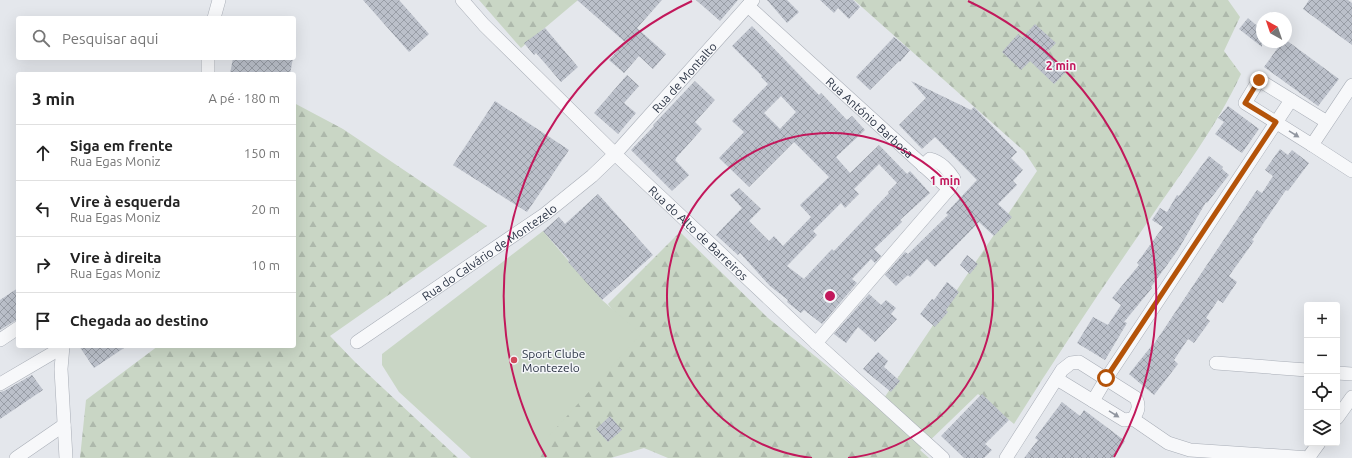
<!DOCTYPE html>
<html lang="pt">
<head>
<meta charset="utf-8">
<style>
	:root { --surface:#fff; --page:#f2f2f2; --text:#222; --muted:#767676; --line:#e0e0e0 }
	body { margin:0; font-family:Ubuntu,sans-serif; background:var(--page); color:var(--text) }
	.controls { position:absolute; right:12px; bottom:12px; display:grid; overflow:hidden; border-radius:4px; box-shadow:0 4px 16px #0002 }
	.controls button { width:36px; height:36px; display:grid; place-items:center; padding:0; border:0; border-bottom:1px solid var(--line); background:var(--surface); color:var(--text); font:20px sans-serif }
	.compass { position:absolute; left:1256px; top:12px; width:36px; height:36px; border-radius:50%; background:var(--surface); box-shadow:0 4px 16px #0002; rotate:320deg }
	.stop { position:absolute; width:12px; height:12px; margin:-9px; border:3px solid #b45309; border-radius:50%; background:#fff }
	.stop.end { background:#b45309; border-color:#fff; box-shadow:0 1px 4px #0008 }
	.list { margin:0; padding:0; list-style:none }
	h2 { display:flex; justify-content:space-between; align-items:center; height:52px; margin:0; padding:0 16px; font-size:17px }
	h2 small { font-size:13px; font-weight:400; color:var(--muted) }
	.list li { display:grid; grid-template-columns:26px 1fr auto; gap:12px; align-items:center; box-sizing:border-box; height:56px; padding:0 16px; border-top:1px solid var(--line) }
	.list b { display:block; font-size:15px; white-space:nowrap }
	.list p { margin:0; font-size:13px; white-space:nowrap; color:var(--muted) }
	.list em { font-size:13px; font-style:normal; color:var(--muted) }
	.icon { flex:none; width:22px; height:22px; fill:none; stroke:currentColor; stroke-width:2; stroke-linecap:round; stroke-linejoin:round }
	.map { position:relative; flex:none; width:1352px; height:458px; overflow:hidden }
	.search { position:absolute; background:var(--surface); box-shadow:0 4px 16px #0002; left:16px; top:16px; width:280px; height:44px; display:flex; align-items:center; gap:10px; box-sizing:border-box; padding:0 14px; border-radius:4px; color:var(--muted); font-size:15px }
	.panel { position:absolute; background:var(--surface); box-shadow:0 4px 16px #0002; left:16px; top:72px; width:280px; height:276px; border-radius:4px }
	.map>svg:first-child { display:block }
	.forest { fill:url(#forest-firs) }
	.pitch { fill:#c9d6c5 }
	.building { fill:url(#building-cross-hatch); fill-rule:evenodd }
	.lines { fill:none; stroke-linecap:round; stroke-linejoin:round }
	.minor-casing { stroke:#a9aeb7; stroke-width:14 }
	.minor { stroke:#f7f8fa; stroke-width:13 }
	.oneway { fill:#9196a0 }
	.route { stroke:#b45309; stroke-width:5 }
	.ring { fill:none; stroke:#c2185b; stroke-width:2 }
	.poi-dot { fill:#d1495b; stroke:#f4f6f9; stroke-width:1.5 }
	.labels { text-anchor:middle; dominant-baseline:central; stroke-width:3; stroke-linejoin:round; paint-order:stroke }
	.street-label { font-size:12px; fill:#2b3445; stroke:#f4f6f9 }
	.poi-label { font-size:12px; fill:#2b3445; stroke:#f4f6f9; text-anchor:start }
	.centre { fill:#c2185b; stroke:#f4f6f9; stroke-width:2 }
	.ring-label { font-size:12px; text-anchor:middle; font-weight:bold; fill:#c2185b; stroke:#f4f6f9; stroke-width:3; stroke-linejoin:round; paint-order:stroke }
</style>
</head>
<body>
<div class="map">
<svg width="1352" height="458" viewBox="0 0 1352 458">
	<defs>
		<pattern id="forest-firs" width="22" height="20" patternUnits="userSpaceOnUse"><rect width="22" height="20" fill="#c9d6c5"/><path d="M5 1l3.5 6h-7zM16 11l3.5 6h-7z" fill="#adb8ab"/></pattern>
		<pattern id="building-cross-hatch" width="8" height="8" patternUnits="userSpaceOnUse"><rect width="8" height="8" fill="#bbc0ca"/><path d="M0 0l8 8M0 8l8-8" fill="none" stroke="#989da6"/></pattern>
	</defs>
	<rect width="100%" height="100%" fill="#e4e7ec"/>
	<path class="forest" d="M479 0H578L521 48Z
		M854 0H1228L1240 17 1224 51 1241 74C1217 126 1181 173 1149 220 1103 287 1057 355 1014 424L978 394 920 450 929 458H668L644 448 611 458H510L634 337 608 304 680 232 768 318 878 407 1037 171 1024 151Z
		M294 103 343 129 487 226 330 336 355 362 458 458H80L86 400 158 346H294Z"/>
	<path class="pitch" d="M543 231 602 300 641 334 529 458H471L399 392 382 365V354Z"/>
	<path class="building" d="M363 0H399L429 34 409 52Z
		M577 0H662L637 28 666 54 653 69 639 56 624 73 609 60 625 42Z
		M696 0H738L720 21Z
		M767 0H787L799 12 787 23Z
		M820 0H853L860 7 849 19 838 8 834 13Z
		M1309 0H1348L1352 3V45L1303 9Z
		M1248 18 1262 30V47L1239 29Z
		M1035 24 1056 43 1046 53 1066 72 1054 84 1030 61 1021 70 1002 52 1018 34 1022 38Z
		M752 26 819 95 821 93 847 120 852 116 865 130 836 157 850 173 879 145 907 174 910 171 930 193 900 220 902 222 874 249 881 256 875 263 871 259 852 279 857 283 822 324 804 310 801 313 787 302 788 300 770 286 740 253 738 255 716 235 742 208 730 195 739 188 761 209 749 221 769 241 774 236 783 246 811 217 800 205 829 177 794 142 749 187 719 158 744 132 732 121 768 84 761 77 762 76 732 46ZM781 96 796 112 780 129 764 113ZM879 164 897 183 888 192 889 193 834 251 832 249 804 279 787 266 817 235 813 231 841 203 845 208 859 194 854 189Z
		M545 28 578 67 561 82 536 53 534 55 524 43Z
		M894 37 910 50 900 62 899 61 870 90 856 77Z
		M1286 40 1339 79 1318 106 1264 67 1282 42H1286Z
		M233 58H293L290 74H230Z
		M627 75 639 86 624 103 636 113 618 134 594 113Z
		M695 81 715 100 695 122 702 129 676 158V159L675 160 689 175 672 191 631 150 654 126 653 125Z
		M911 81 971 110 974 107 1017 152 1011 158 1023 170 1013 181 1017 185 998 204 1012 217 994 236 979 222 935 267 927 259 910 277 908 275 896 286 885 275 905 252 908 254 948 215 946 213 977 180 935 137 922 149 899 125 926 98Z
		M495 101 569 150 527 212 453 165Z
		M1228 106 1259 129 1242 153 1215 134 1224 122 1218 118Z
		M1280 149 1288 155 1292 150 1309 163 1288 191 1286 190 1252 240 1254 241 1229 276 1237 282 1223 303 1218 300 1206 318 1210 321 1194 343 1188 339 1174 360 1178 364 1154 395 1129 374 1153 344H1154L1257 190 1262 193 1273 176 1265 170Z
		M1209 156 1223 167 1222 169 1229 175 1207 203 1206 202 1178 250 1151 287 1152 288 1124 322 1127 323 1105 360 1077 343 1093 317 1108 325 1121 305 1112 298 1139 265 1137 263 1163 227 1152 220 1160 208 1167 212 1177 195 1179 196Z
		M598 194 653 255 602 300 568 262 569 260 543 231 559 217 565 224Z
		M967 255 978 264 970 274 960 265Z
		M947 282 959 292 946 310 948 312 935 327 920 314 932 299 934 300Z
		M18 288V319L0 330V300Z
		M869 294 881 305 886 300 896 308 891 314 897 319 875 342 858 327 846 343 834 334Z
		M79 346H127L94 368Z
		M878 352 888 361 884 367 900 381 891 392 863 369Z
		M32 375 43 390 0 419V392L4 391Z
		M982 394 1009 420 985 444 992 450 984 458H964L941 436Z
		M1062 402 1080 416 1084 410 1125 441 1113 458H1024L1038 440 1035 438Z
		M610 416 622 430 608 442 596 429Z"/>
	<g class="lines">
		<defs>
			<g id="minor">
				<path id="s1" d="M462 0 484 25 615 154 816 343 943 458"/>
				<path id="s2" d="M748 6 949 189 816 343"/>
				<path d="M214 18 219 0"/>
				<path d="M208 74V58"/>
				<path d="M1327 122 1259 80 1245 103 1312 145 1352 85"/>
				<path d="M1312 145 1352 171"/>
				<path d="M923 166 930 159C940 161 949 171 954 179L949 189"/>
				<path d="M0 340 18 328"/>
				<path id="s3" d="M357 342 545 214 592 176 615 154 753 0"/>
				<path d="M63 346 61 369 66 458"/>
				<path d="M1216 363 1307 370"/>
				<path d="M1337 373 1352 374"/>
				<path d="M0 384 63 347"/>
				<path d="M1093 401 1106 379 1291 100"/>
				<path d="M1337 418 1352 397"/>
				<path d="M1133 419 1168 443 1190 450 1310 458"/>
				<path d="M16 458 64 425"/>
				<path d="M1006 458 1062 370 1071 363 1079 362 1136 398C1140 407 1138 411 1133 419L1124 420 1057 379"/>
				<path d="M1308 458 1319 443"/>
			</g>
		</defs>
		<use href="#minor" class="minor-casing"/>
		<use href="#minor" class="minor"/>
	</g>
	<defs><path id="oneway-solid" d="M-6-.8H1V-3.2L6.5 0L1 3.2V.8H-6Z"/></defs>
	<g class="oneway">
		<use href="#oneway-solid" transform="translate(1294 134) rotate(32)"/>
		<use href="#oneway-solid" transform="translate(1114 414) rotate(32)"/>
	</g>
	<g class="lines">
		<path class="route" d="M1106 378 1276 122 1245 103 1259 80"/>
	</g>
	<g class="ring">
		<path d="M812 458A163 163 0 1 1 848 458"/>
		<path d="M546 457A326 326 0 0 1 692 1M968 1A326 326 0 0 1 1114 457"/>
	</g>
	<circle class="poi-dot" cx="514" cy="360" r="4"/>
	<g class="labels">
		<g class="street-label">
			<text stroke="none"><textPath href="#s3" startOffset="423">Rua de Montalto</textPath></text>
			<text stroke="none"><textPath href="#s2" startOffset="165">Rua António Barbosa</textPath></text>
			<text stroke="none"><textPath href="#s1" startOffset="332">Rua do Alto de Barreiros</textPath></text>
			<text stroke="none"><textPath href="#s3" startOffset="160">Rua do Calvário de Montezelo</textPath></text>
		</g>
		<g class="poi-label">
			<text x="522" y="353">Sport Clube<tspan x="522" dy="14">Montezelo</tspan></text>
		</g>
	</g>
	<circle cx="830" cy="296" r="6" class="centre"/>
	<g class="ring-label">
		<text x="1061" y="70">2 min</text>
		<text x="945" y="185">1 min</text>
	</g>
</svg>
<div class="controls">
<button>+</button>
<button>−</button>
<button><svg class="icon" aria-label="locate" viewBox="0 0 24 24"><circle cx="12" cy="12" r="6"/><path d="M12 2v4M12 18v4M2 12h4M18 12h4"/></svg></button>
<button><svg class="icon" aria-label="layers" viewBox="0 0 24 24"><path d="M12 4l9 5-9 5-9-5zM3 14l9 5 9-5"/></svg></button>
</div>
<svg class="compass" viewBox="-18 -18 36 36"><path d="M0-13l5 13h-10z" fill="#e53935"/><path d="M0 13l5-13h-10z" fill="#767676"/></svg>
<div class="stop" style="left:1106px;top:378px"></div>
<div class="stop end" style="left:1259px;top:80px"></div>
<div class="search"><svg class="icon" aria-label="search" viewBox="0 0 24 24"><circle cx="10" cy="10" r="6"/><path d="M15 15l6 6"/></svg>Pesquisar aqui</div>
<section class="panel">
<h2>3 min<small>A pé · 180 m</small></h2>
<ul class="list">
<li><svg class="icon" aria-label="ahead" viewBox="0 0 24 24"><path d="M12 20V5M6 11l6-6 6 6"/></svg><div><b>Siga em frente</b><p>Rua Egas Moniz</p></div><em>150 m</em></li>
<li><svg class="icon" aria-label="left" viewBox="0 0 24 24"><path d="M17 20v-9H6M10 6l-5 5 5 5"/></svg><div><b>Vire à esquerda</b><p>Rua Egas Moniz</p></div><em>20 m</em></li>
<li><svg class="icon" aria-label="right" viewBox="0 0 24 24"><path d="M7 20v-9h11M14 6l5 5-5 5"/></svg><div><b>Vire à direita</b><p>Rua Egas Moniz</p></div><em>10 m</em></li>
<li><svg class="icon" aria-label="arrive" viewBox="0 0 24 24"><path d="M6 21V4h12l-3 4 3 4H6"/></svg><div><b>Chegada ao destino</b></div></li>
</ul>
</section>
</div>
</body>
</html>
